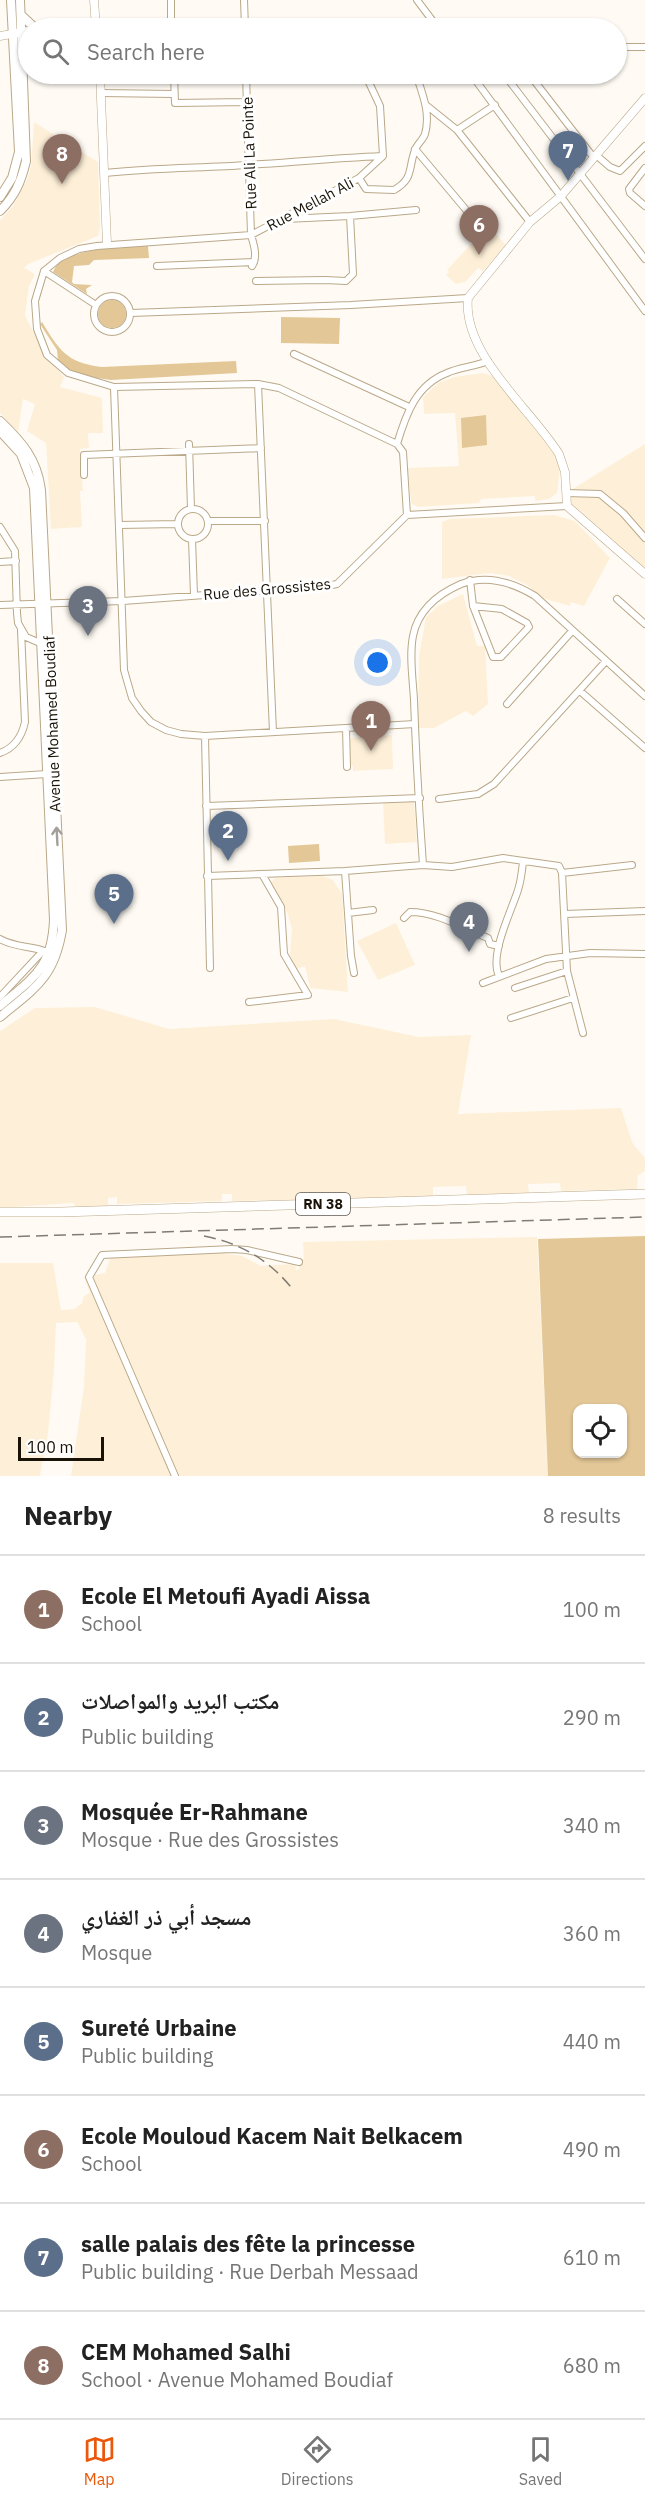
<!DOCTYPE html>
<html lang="en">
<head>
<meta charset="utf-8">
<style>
	:root { --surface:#fff; --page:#f6f6f6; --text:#222; --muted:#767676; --line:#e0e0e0; --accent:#ea580c }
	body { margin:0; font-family:"IBM Plex Sans","Noto Naskh Arabic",sans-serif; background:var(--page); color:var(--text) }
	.controls { position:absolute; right:18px; bottom:18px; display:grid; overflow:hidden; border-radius:12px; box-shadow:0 2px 4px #0004 }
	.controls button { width:54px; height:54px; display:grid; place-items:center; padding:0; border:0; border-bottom:2px solid var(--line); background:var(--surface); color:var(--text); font:30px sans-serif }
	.scale { position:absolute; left:18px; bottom:15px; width:86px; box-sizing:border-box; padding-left:6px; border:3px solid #191207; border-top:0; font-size:16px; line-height:21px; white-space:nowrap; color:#191207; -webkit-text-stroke:4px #fff; paint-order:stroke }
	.you { position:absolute; left:378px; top:663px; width:21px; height:21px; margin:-15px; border:4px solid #fff; border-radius:50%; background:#1a73e8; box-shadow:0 0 0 9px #1a73e833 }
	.badge { display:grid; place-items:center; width:39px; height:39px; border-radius:50%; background:var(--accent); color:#fff; font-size:20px; font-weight:700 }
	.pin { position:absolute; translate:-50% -50px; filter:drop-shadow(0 2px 3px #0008) }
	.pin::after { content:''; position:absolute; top:32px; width:21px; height:18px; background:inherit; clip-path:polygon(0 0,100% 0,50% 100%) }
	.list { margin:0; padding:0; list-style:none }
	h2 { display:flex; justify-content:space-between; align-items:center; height:78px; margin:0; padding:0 24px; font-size:26px }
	h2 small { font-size:20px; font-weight:400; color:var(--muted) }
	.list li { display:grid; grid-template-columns:39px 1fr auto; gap:18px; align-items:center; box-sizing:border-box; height:108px; padding:0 24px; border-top:2px solid var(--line) }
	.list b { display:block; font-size:22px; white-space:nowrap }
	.list p { margin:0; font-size:20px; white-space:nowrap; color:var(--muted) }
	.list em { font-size:20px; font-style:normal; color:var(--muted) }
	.icon { flex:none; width:33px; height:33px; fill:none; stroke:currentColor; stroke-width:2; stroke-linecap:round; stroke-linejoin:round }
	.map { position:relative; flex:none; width:645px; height:1476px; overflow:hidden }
	.search { position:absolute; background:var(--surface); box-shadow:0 2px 4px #0004; left:18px; right:18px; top:18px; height:66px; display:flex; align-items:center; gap:15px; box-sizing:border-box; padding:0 21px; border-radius:33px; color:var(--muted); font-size:22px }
	.sheet { height:942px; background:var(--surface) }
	nav { display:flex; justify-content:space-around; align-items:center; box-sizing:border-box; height:84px; border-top:2px solid var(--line); background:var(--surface); font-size:16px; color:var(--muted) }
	nav a { display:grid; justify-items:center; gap:3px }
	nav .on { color:var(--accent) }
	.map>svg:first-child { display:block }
	.built { fill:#fef0d8 }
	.green { fill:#e3c797; fill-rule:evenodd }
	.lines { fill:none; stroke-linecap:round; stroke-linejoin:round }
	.minor-casing { stroke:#baa889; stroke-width:8 }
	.tertiary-casing { stroke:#baa889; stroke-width:9 }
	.secondary-casing { stroke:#baa889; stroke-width:10 }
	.primary-casing { stroke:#baa889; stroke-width:10 }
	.minor { stroke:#fff; stroke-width:6 }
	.tertiary { stroke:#fff; stroke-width:8 }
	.secondary { stroke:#fff; stroke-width:8 }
	.primary { stroke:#fff; stroke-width:9 }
	.rail { stroke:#817b72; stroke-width:1.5; stroke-dasharray:12 6; stroke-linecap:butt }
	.oneway { stroke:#a3a09c }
	.labels { text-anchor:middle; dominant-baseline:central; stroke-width:6; stroke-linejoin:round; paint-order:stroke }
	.shield { fill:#fff; stroke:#5e5951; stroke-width:1.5 }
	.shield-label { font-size:14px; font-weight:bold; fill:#191207 }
	.street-label { font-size:15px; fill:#191207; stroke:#fff }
</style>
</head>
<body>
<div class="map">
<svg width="645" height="1476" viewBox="0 0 645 1476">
	<rect width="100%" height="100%" fill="#fffbf4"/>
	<path class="built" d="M34 122 98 162 100 228 98 236 28 264 24 268 35 274 29 286 25 315 44 354 64 377 60 387 102 398 103 433H88L89 448 80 449 83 491H80L82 527 51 529 46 443 27 431 35 404 23 399 18 432 0 413V220L13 206 27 180 31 166Z
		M485 229 490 233 493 231 506 245 483 271 478 268 465 282 456 284 446 275 449 272 447 270Z
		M482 373 493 376 498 380 556 454 560 467 557 493 549 499 535 501V496L481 499 479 503 419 507 414 505 411 503 408 468 459 466 455 413 424 414 423 397 438 383 454 377Z
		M645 444V571L567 506 566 493Z
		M554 515 575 521 610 558 584 606 571 602 570 606 542 598 527 585 509 576 490 573 442 579V522L450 519Z
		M463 594 477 646H485L488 704 473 716 466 711 434 728H418L419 656 426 617 438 606Z
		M392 735 393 769 353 771V766L349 765V738Z
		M414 802 417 842 385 844 383 803Z
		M323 876 333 880 342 894 348 992 310 988 305 966 296 969 290 954 292 929 287 912 271 882 275 878Z
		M396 923 415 965 378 980 357 941Z
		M95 1007 169 1029 334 1019 419 1037 471 1035 458 1114 621 1108 633 1144 645 1158V1171L638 1175 637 1189 561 1191 560 1183 528 1184 529 1193 467 1195 466 1186 433 1187V1197L232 1201V1194H222V1201L117 1204V1197L108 1198V1206L77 1208 73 1203 0 1208V1031L35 1008Z
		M537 1237 548 1476H71L84 1386 86 1339 77 1322 56 1323 54 1370 48 1434 40 1476H0V1263H53L61 1310 74 1309 82 1303 84 1296 90 1293 84 1277 105 1273 111 1256 223 1253 242 1256 261 1266 295 1264 296 1270 299 1269 298 1260 304 1259 303 1242Z"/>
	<path class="green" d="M148 246 149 258 94 260 89 265 74 266 72 282 74 284 92 285 86 289 87 294 53 272C61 247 126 247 148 246Z
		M98 314a14 14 0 1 1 28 0a14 14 0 1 1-28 0Z
		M281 317 340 318 339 344 281 343Z
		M42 322C59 350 67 363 102 367L236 361 237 373 111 380 82 376 68 370 58 361 57 350 40 324Z
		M486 415 487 445 462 448 461 418Z
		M319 844 320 861 289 863 288 846Z
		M645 1236V1476H548L538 1239ZM578 1408H622V1454H578Z"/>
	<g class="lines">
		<defs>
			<path id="minor" d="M171 0V28
				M244 0 245 28
				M417 0 438 28
				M196 28 284 24 305 28
				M616 47H645
				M174 74 175 103 247 102
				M246 74 251 235C254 245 258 257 252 266
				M365 74 380 106 383 156 359 178 251 235 97 246 79 249 60 258 44 271 35 301 37 329 47 355 68 373 114 387 258 384 279 388 397 444 403 452 407 515
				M471 74 645 311
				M504 74 645 259
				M529 74 594 158
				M101 93 174 94
				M426 105 457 130 530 222
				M457 130 495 105
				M415 149 467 211
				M596 155 610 167 620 171 645 146
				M645 168 629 189 630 193 645 206
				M105 173C153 168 200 168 248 165 293 162 338 158 382 156
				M359 178 366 189 394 190C414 179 408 168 415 150 417 144 423 140 425 134 431 113 422 93 416 74
				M285 219 350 216 416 210
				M157 266 254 262
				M44 271 96 305
				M256 281 325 280 346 281 353 274 350 216
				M94 314a18 18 0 1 1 36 0a18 18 0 1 1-36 0Z
				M131 313 351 305 468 298
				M294 354 409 407
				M258 384 273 732
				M114 387 124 670 132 698 141 711 151 722 166 730 181 734 205 736 415 724
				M189 444 191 509
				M397 444C406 414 416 385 447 373 460 367 474 367 488 361
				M84 475V455L261 448
				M566 493 600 494 623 513 645 538
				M178 524a15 15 0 1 1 30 0a15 15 0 1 1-30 0Z
				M208 521H265
				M119 525 178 524
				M0 527 15 551 17 613 18 623 26 637 40 643
				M192 539 194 595
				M0 562 16 561
				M470 580 473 606 493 657H501L529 627 527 623 502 609 473 606
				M617 599 645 624
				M0 605 123 601 327 586 337 584 407 515 567 506
				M580 691 645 748
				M507 704 572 631
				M346 728 347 767
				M205 736 210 968
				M0 753C14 748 22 736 25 722L21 630
				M0 777 47 774
				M439 799 478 794 494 784 606 661
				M206 806 420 798
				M423 865C419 810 416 755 414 700 413 680 409 656 413 636 418 610 438 594 461 584 487 574 512 582 535 596L645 696
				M345 871 351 956 354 973
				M562 873 632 865
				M207 876 345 871 423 865 452 867 503 858 559 866 562 873 567 971 583 1033
				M348 913 373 910
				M565 914 645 911
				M404 918 410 912C437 912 463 928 488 938L490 944 499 946
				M0 939C14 947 30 946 45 951
				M499 976C489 955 511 912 518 890 521 881 522 871 523 862
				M483 983 546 959 590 953 645 954
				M515 988 567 971
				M0 997 42 952 52 951
				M249 1002 308 995 284 954 281 907 262 874
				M511 1018 573 998
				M175 1476 89 1277 102 1255 232 1249 247 1250 299 1262"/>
			<path id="tertiary" d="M94 0 96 28
				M0 36 28 31
				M100 74 107 244
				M645 98 561 196 530 222 468 298C462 354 531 409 559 454L565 472 567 506 645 574"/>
			<path id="secondary" d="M21 15 35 28
				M0 197 12 178 19 152 11 0
				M0 211C15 196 21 182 26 161L20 0
				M0 421C22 442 37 459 41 490L62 930C54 978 35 988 0 1017
				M0 431 21 454 34 488 54 920C52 968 34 977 0 1006"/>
			<path id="primary" d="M0 1212H61L645 1194"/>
		</defs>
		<use href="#minor" class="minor-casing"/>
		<use href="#tertiary" class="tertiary-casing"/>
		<use href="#secondary" class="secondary-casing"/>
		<use href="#primary" class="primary-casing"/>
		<use href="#minor" class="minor"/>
		<use href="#tertiary" class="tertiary"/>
		<use href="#secondary" class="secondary"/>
		<use href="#primary" class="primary"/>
		<path class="rail" d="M204 1236C241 1243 271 1261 294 1291
			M0 1237 645 1217"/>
	</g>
	<defs><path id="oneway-shaft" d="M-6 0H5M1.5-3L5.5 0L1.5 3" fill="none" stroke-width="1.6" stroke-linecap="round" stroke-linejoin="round" transform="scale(1.5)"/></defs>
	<use class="oneway" href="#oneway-shaft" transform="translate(57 836) rotate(-93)"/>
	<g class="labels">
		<rect class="shield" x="296" y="1193" width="54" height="22" rx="4.5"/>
		<g class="shield-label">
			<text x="323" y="1204">RN 38</text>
		</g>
		<g class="street-label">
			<text transform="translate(249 153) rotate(-92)">Rue Ali La Pointe</text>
			<text transform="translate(310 204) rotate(-28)">Rue Mellah Ali</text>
			<text transform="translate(267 589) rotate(-5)">Rue des Grossistes</text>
			<text transform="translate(52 724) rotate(-92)">Avenue Mohamed Boudiaf</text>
		</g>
	</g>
</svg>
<div class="controls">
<button><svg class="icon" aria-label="locate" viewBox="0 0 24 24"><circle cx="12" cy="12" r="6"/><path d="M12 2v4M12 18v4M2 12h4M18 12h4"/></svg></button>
</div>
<div class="scale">100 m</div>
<div class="you"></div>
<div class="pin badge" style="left:371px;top:751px;background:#8d6e63">1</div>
<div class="pin badge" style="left:228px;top:861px;background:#5c6f8a">2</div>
<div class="pin badge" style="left:88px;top:636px;background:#6b7280">3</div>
<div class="pin badge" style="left:469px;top:952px;background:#6b7280">4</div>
<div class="pin badge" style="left:114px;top:924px;background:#5c6f8a">5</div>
<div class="pin badge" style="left:479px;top:255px;background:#8d6e63">6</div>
<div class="pin badge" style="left:568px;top:181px;background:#5c6f8a">7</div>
<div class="pin badge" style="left:62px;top:184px;background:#8d6e63">8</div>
<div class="search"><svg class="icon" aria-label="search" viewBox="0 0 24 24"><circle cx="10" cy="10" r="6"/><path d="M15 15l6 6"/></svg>Search here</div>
</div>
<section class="sheet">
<h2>Nearby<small>8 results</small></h2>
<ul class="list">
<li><span class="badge" style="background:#8d6e63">1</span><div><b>Ecole El Metoufi Ayadi Aissa</b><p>School</p></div><em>100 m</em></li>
<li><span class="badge" style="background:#5c6f8a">2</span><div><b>مكتب البريد والمواصلات</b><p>Public building</p></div><em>290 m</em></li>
<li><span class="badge" style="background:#6b7280">3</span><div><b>Mosquée Er-Rahmane</b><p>Mosque · Rue des Grossistes</p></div><em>340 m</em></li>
<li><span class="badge" style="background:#6b7280">4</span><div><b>مسجد أبي ذر الغفاري</b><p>Mosque</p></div><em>360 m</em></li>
<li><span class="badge" style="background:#5c6f8a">5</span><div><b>Sureté Urbaine</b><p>Public building</p></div><em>440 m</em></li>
<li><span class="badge" style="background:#8d6e63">6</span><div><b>Ecole Mouloud Kacem Nait Belkacem</b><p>School</p></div><em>490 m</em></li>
<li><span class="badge" style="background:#5c6f8a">7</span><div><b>salle palais des fête la princesse</b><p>Public building · Rue Derbah Messaad</p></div><em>610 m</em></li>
<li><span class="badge" style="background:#8d6e63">8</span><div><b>CEM Mohamed Salhi</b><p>School · Avenue Mohamed Boudiaf</p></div><em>680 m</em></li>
</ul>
</section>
<nav>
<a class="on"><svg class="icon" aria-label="map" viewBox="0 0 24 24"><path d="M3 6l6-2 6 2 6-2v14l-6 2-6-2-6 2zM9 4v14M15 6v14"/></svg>Map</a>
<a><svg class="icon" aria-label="directions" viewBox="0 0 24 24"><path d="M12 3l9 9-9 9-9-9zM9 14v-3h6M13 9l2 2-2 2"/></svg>Directions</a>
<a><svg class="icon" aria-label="saved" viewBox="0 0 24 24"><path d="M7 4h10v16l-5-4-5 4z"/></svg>Saved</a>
</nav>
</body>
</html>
